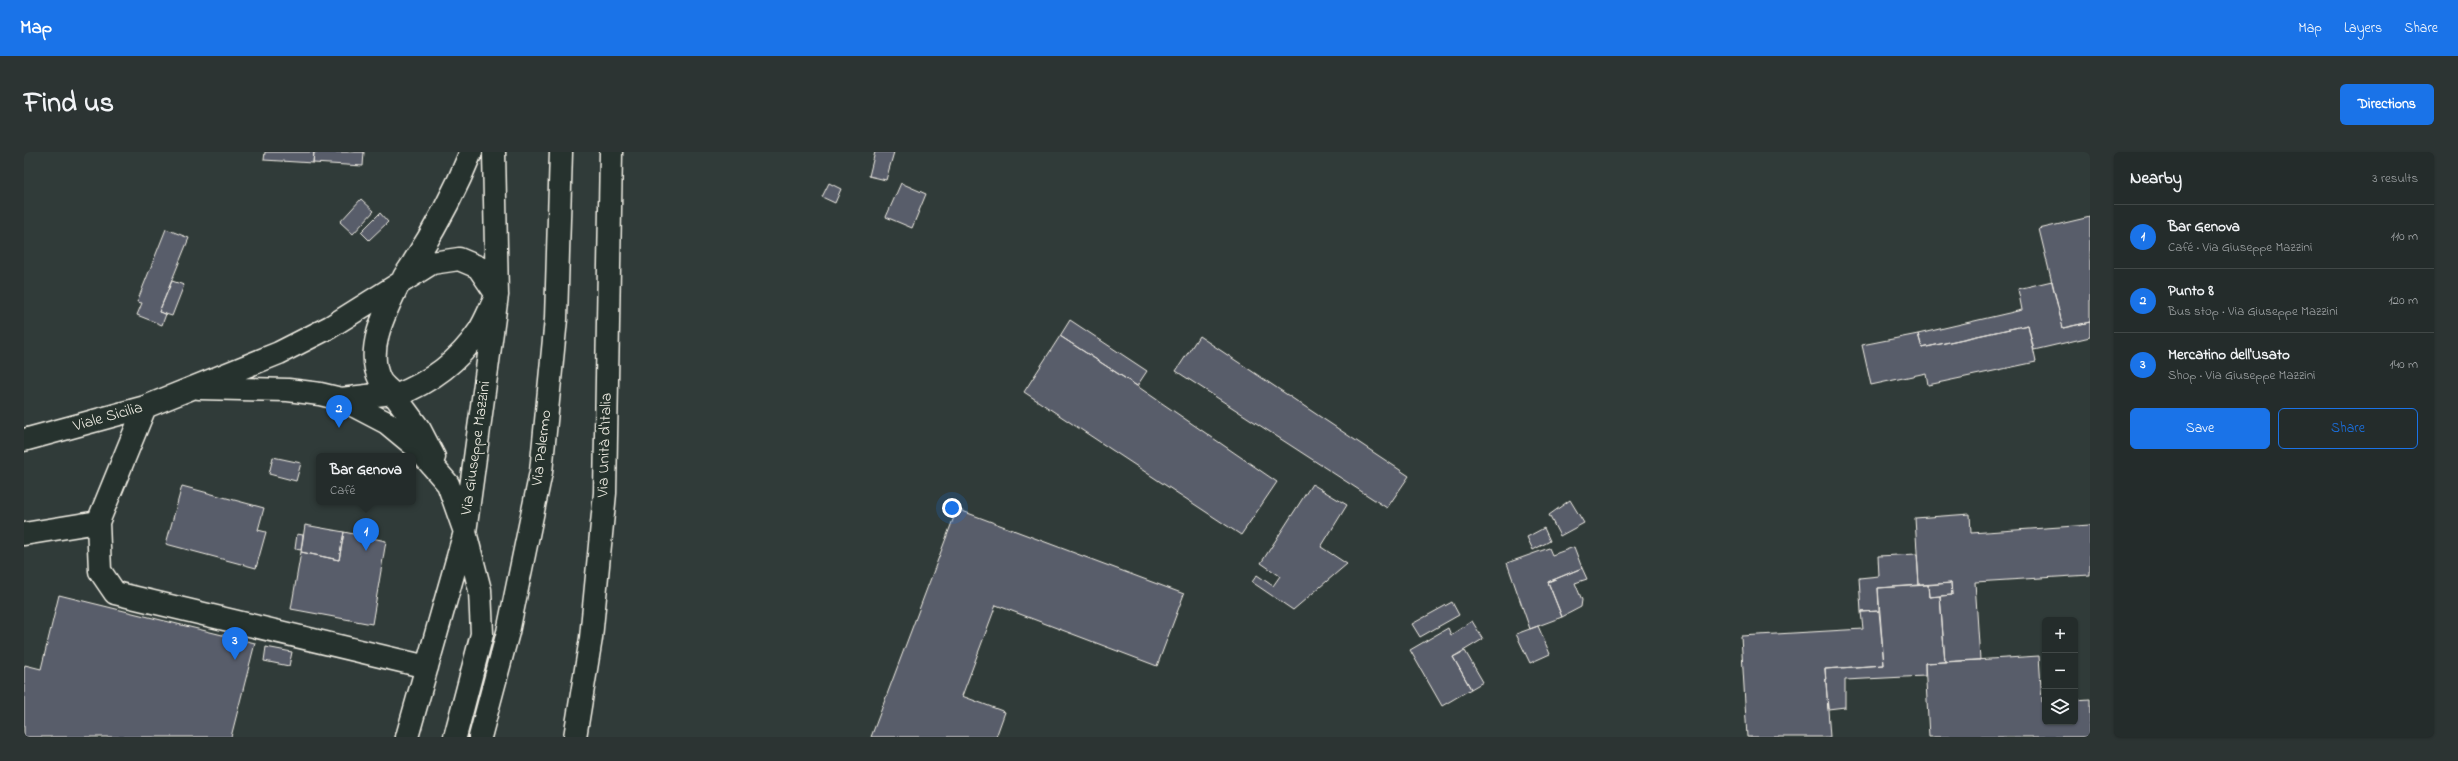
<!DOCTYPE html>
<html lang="en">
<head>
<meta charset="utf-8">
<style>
	:root { --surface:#242c2b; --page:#2c3433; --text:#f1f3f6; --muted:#a3a7a9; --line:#414847; --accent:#1a73e8 }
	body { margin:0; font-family:"Indie Flower",sans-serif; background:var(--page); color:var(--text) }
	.controls { position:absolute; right:12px; bottom:12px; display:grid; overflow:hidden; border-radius:6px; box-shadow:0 1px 3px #0004 }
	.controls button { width:36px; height:36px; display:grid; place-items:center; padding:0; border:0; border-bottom:1px solid var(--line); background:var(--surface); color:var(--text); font:20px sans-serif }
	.you { position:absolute; left:928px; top:356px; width:14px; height:14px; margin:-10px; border:3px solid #fff; border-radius:50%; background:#1a73e8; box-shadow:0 0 0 6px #1a73e833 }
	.badge { display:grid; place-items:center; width:26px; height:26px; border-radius:50%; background:var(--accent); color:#fff; font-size:13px; font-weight:700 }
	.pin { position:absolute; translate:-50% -33px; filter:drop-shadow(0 1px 2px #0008) }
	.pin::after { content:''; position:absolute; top:21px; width:14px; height:12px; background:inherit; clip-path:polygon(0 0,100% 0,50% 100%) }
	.popup { position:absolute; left:292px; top:301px; width:100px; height:52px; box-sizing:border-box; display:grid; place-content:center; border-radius:6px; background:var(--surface); filter:drop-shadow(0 1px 3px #0005); font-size:13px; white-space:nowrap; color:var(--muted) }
	.popup b { font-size:15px; color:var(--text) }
	.popup::after { content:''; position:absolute; left:50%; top:100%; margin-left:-8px; border:8px solid transparent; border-top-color:var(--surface) }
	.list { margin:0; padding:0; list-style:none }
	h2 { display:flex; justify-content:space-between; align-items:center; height:52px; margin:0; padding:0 16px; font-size:17px }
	h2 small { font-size:13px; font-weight:400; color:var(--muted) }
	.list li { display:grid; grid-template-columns:26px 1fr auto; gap:12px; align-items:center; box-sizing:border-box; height:64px; padding:0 16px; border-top:1px solid var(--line) }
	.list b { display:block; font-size:15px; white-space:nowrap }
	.list p { margin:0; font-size:13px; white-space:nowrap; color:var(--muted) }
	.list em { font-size:13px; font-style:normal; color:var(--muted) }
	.actions { display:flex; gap:8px; padding:12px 16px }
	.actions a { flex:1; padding:9px 0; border:1px solid var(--accent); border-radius:6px; text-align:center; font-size:14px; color:var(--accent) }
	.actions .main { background:var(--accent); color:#fff }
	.icon { flex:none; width:22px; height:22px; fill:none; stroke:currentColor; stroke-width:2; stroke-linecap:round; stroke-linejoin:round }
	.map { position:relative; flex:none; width:2066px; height:585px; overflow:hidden; border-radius:6px }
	header { display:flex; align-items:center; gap:24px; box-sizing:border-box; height:56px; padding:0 20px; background:var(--accent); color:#fff }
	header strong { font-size:19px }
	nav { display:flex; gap:22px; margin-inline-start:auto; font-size:14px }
	.intro { display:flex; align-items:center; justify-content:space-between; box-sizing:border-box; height:96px; padding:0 24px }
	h1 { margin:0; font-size:28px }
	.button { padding:10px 18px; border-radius:6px; background:var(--accent); color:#fff; font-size:14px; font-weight:700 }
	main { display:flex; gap:24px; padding:0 24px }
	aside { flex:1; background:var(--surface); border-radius:6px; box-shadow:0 1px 3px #0004 }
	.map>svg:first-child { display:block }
	.building { fill:#595d6b; stroke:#f4f1e8 }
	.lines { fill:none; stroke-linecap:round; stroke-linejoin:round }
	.minor-casing { stroke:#f4f1e8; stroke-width:25 }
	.major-casing { stroke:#f4f1e8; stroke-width:25 }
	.minor { stroke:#26332d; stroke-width:22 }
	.major { stroke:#26332d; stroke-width:22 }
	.labels { text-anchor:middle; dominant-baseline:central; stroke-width:4; stroke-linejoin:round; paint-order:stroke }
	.street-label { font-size:16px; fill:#f4f1e8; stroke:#26332d }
</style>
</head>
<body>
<header>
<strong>Map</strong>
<nav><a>Map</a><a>Layers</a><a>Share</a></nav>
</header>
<div class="intro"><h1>Find us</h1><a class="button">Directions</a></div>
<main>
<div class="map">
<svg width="2066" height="585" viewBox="0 0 2066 585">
	<rect width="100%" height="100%" fill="#303b39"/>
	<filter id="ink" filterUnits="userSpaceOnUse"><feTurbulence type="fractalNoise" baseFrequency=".025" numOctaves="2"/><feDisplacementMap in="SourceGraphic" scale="8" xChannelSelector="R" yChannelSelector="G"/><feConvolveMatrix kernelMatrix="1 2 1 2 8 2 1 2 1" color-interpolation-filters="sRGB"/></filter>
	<g filter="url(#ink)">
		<path class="building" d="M241 0H290L289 11 240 8Z
			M290 0H340L339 14 289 11Z
			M851 0H870L862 28 845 24Z
			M805 31 817 37 811 51 798 45Z
			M877 31 902 42 888 76 862 65Z
			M337 47 350 59 329 82 316 70Z
			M356 61 364 70 345 88 337 80Z
			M2066 65V170L2039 176 2015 77Z
			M142 77 165 86 135 160 142 162 138 173 113 163 118 151 113 150Z
			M148 129 160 133 148 164 135 160Z
			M2028 129 2039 176 2066 170V185L2010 198 2004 173 1898 196 1894 182 1998 158 1994 137Z
			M1046 168 1123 219 1113 234 1036 184Z
			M2004 173 2012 210 1904 233 1902 221 1847 233 1838 193 1894 182 1898 196Z
			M1036 184 1113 234 1253 330 1217 383 1000 240Z
			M1175 184 1385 324 1363 356 1152 219Z
			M249 305 277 311 272 329 245 322Z
			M1288 332 1323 353 1297 395 1323 412 1269 458 1228 430 1233 423 1249 434 1256 424 1237 411Z
			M158 334 240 356 234 378 242 380 232 416 142 392Z
			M1546 348 1560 371 1536 384 1525 363Z
			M933 357 1160 442 1133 514 972 453 938 544 981 560 972 585H847Z
			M1946 362 1947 381 2066 373V423L1951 430 1956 508 1921 510 1916 444 1928 443 1927 431 1895 433 1891 366Z
			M281 373 320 380 315 408 277 400Z
			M1520 376 1526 389 1509 398 1503 385Z
			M320 380 362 389 348 472 267 457 277 400 315 408Z
			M273 382 279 383 277 398 271 397Z
			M1550 395 1558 416 1524 430 1538 465 1506 477 1483 411 1525 396 1528 403Z
			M1893 402 1895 433 1854 436 1855 459 1837 460 1835 426 1855 424 1854 404Z
			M1558 416 1563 427 1551 431 1558 448 1557 455 1538 465 1524 430Z
			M1927 431 1928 443 1905 445 1904 433Z
			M1904 433 1905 445 1916 444 1921 510 1901 511V524L1821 528V555L1804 557 1801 517 1860 513 1854 436Z
			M35 443 231 491 207 585H0V517L1 513 17 517Z
			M1428 450 1435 463 1396 485 1388 472Z
			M1855 459 1860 513 1801 517 1806 585H1723L1717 484 1839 477 1837 460Z
			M1448 469 1459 487 1429 505 1447 537 1418 554 1386 498 1424 476 1427 483Z
			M1514 474 1526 502 1506 511 1492 482Z
			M242 495 268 500 265 514 240 509Z
			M1441 499 1459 530 1447 537 1429 505Z
			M2015 504 2018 550H2021V570H2051V548L2066 547V585H1905L1901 511Z"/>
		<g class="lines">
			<defs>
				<path id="minor" d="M380 125C407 85 429 45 447 0
					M175 236 264 238 296 242 317 247 363 271 392 295 424 332 441 380 456 438 458 482 431 585
					M371 244 396 278 410 305
					M317 247 369 241
					M0 288 121 255 255 201 306 175 408 111 435 107 454 115 473 143C467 154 462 168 455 179 435 209 405 231 371 244 367 239 359 234 356 228 341 198 361 160 374 133
					M74 370 76 419 91 441 403 515
					M0 382 74 370 121 255
					M383 585 441 380 473 143 470 0
					M551 585 567 486 581 341 587 0"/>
				<path id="major" d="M456 585 484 480 517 320 532 167 537 0"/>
			</defs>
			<use href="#minor" class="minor-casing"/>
			<use href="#major" class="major-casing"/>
			<use href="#minor" class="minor"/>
			<use href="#major" class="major"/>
		</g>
	</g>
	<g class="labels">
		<g class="street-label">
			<text transform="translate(84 265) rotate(-16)">Viale Sicilia</text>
			<text transform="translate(581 293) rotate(-88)">Via Unità d'Italia</text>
			<text transform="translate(452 296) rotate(-82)">Via Giuseppe Mazzini</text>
			<text transform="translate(518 296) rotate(-83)">Via Palermo</text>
		</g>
	</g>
</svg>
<div class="controls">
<button>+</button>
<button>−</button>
<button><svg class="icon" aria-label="layers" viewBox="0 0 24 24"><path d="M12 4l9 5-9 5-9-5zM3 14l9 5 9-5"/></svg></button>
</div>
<div class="you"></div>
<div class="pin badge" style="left:342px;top:399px">1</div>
<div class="popup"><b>Bar Genova</b>Café</div>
<div class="pin badge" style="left:315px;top:276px">2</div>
<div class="pin badge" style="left:211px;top:508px">3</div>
</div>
<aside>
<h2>Nearby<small>3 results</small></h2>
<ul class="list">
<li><span class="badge">1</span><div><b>Bar Genova</b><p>Café · Via Giuseppe Mazzini</p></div><em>110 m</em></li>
<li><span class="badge">2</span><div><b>Punto 8</b><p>Bus stop · Via Giuseppe Mazzini</p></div><em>120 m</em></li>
<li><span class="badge">3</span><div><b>Mercatino dell'Usato</b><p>Shop · Via Giuseppe Mazzini</p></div><em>140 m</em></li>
</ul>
<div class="actions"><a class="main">Save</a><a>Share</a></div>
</aside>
</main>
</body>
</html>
